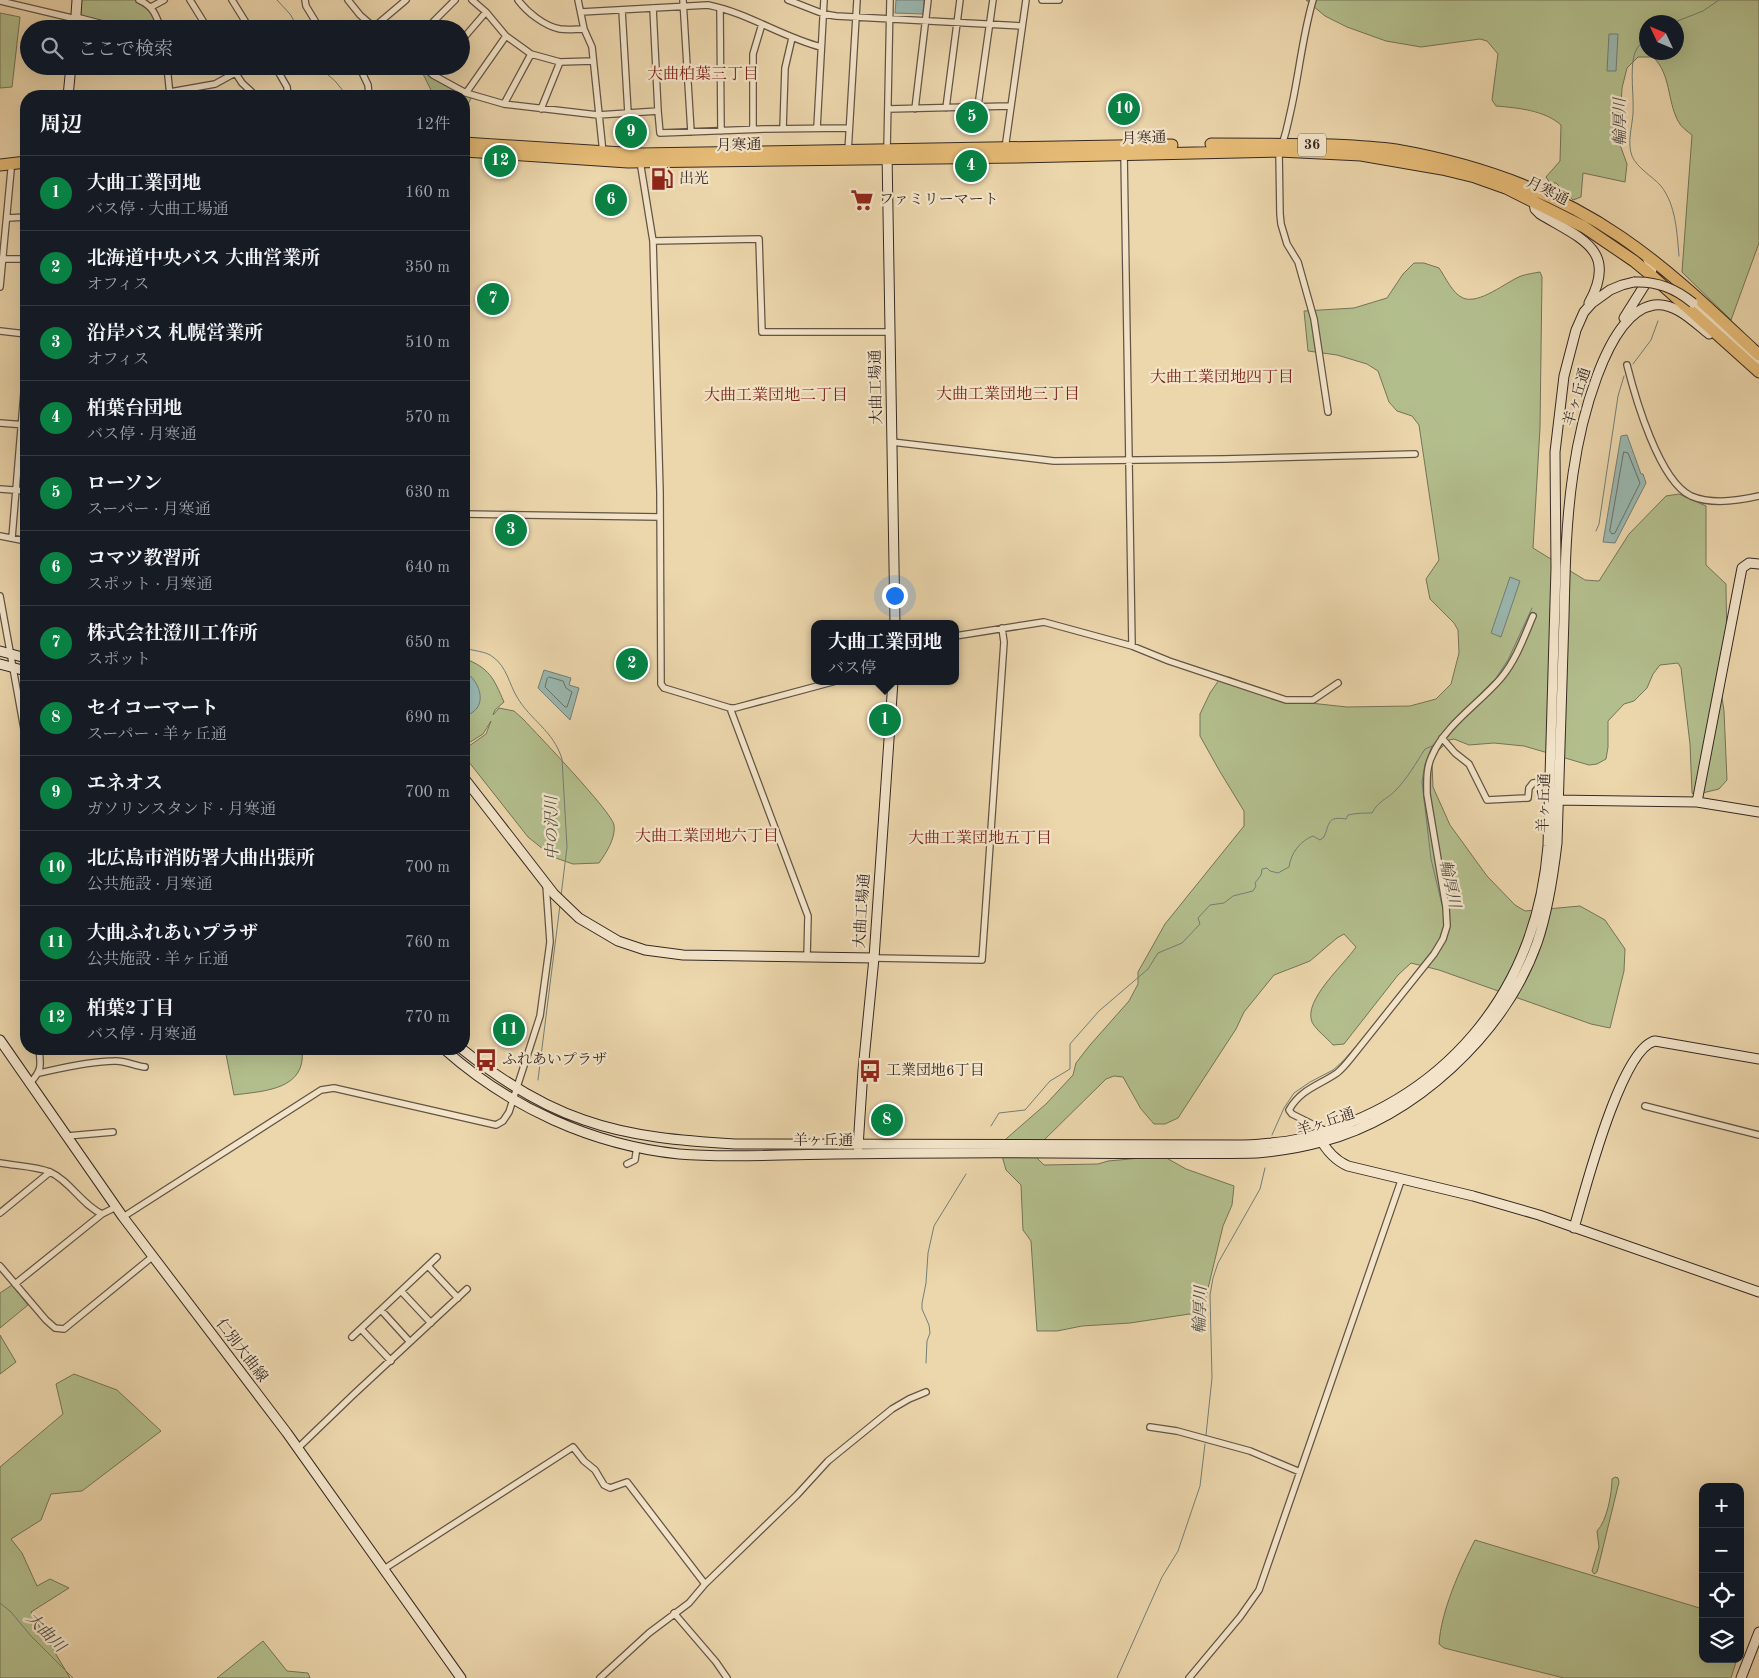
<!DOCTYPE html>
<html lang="ja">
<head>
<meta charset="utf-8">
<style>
	:root { --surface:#171b24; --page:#20242c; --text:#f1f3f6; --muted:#9ea1a6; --line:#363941; --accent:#0b8043 }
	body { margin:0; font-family:"Old Standard TT","Noto Serif JP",serif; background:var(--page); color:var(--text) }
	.controls { position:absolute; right:15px; bottom:15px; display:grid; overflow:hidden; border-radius:10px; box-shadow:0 5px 20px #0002 }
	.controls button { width:45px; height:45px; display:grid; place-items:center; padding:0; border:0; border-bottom:1px solid var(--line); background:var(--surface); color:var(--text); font:25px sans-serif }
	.compass { position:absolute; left:1639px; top:15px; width:45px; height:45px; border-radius:50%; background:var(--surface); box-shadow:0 5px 20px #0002; rotate:314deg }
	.you { position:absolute; left:894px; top:595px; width:18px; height:18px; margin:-12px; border:4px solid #fff; border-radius:50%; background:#1a73e8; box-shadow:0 0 0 8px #1a73e833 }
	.badge { display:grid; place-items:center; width:32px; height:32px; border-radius:50%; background:var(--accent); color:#fff; font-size:16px; font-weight:700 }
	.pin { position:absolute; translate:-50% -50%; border:2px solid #fff; box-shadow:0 1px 5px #0006 }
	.popup { position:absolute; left:811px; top:620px; width:148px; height:65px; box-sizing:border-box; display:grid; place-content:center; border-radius:10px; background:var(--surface); filter:drop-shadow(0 1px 4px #0005); font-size:16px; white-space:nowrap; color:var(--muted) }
	.popup b { font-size:19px; color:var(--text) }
	.popup::after { content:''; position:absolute; left:50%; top:100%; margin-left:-10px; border:10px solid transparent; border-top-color:var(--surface) }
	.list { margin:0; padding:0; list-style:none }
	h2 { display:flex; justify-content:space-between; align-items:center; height:65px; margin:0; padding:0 20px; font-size:21px }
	h2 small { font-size:16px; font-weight:400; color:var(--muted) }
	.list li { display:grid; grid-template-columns:32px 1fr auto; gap:15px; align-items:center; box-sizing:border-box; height:75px; padding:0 20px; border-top:1px solid var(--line) }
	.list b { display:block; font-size:19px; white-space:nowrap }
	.list p { margin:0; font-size:16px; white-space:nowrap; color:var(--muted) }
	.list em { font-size:16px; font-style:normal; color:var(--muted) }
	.icon { flex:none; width:28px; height:28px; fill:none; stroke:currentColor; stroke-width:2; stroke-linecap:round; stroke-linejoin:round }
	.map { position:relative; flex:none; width:1759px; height:1678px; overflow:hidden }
	.search { position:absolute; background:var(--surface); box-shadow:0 5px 20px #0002; left:20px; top:20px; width:450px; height:55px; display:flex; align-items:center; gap:12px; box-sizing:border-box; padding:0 18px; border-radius:28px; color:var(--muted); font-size:19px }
	.panel { position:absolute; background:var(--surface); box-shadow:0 5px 20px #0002; left:20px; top:90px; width:450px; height:965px; border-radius:20px }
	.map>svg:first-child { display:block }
	.green { fill:#b3be8d; stroke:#747458; fill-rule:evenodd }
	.water { fill:#9ab8b0; stroke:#727f78 }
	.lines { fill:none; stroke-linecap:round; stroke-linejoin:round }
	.shore { stroke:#68706a; stroke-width:1 }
	.stream { stroke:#727f78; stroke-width:1 }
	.street-casing { stroke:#635445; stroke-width:8 }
	.secondary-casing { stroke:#352923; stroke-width:11 }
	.highway-casing { stroke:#352923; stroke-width:13 }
	.street { stroke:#f3e4c9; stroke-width:5.5 }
	.secondary { stroke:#f3e4c9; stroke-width:9 }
	.highway { stroke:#e6bb76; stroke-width:11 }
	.secondary-bridge-casing { stroke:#352923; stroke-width:11; stroke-linecap:butt }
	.secondary-bridge { stroke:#f3e4c9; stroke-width:9 }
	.labels { text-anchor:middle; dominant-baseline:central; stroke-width:4.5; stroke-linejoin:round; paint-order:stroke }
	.shield { fill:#f3e4c9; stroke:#6e6155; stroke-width:1 }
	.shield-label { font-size:14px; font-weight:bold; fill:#352923 }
	.street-label { font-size:15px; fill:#352923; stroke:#f3e4c9 }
	.poi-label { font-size:15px; fill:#352923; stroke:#f3e4c9; text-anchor:start }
	.neighbourhood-label { font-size:16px; fill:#7a1f14; stroke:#f3e4c9 }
	.water-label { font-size:16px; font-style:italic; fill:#4e4d46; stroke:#f3e4c9 }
</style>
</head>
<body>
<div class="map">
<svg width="1759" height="1678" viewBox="0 0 1759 1678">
	<rect width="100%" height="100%" fill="#ecd6ac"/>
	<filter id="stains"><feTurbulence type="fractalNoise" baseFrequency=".004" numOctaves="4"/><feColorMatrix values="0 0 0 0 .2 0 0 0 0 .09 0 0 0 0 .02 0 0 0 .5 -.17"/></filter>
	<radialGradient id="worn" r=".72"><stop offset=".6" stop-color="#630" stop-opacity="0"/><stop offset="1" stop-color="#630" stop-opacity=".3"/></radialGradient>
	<path class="green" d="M77 0H139L149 5 161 29H126L76 17Z
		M1306 0H1759V243L1731 320 1682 272 1692 135C1687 131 1681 127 1678 121 1667 100 1671 74 1653 57H1638L1627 68 1622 88 1619 142 1627 164 1625 182 1583 173 1581 197 1573 200 1556 183H1550L1546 177 1560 161 1561 125C1544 110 1518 108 1496 106L1492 100 1498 54 1487 41 1480 39 1421 47 1386 41 1347 27 1325 16ZM1646 22H1676V52H1646Z
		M0 13 20 17 12 87 0 88Z
		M423 70 458 92 471 98 464 114V96H434L422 72Z
		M1414 263H1424L1439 268C1446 278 1452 293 1463 298 1479 305 1506 282 1521 276 1527 274 1534 273 1540 272L1542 277 1540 428 1533 548 1585 580 1599 581 1629 534 1666 496 1679 494 1706 506V565L1726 584V588L1727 649 1718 670 1724 711 1727 780 1719 789 1694 795 1692 793 1690 744 1681 668 1678 663 1660 665 1653 674 1647 688 1634 701 1624 704 1608 721V747L1606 759 1597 764 1589 765 1524 746 1494 743 1469 745 1454 739 1449 740 1435 754 1432 763 1433 787 1450 825 1487 876 1515 905 1525 911 1580 906 1605 920 1625 949 1624 971 1610 1028 1591 1024 1439 970 1411 963 1398 975 1344 1044 1333 1045C1327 1038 1316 1030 1312 1022 1303 1000 1344 965 1356 947L1344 934 1337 938 1310 961 1274 975 1244 1012 1236 1029 1178 1118 1165 1124H1154L1141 1109 1123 1077 1114 1076 1106 1079 1040 1144 1037 1158 1044 1165 1098 1164 1108 1161 1163 1156 1186 1169 1234 1186 1232 1205 1223 1226 1204 1305 1196 1313 1130 1323 1082 1326 1057 1331H1037L1031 1241 1023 1230 1021 1185 1006 1170 999 1145 1046 1104 1073 1075 1076 1063 1090 1045 1129 1001 1138 984V972L1165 924 1244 826V811L1219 770 1200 736V714L1210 693 1219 680 1229 677 1273 694 1301 702 1347 707 1410 706 1436 699 1451 684 1459 653 1458 630 1454 623 1430 599 1426 579 1439 560 1419 425 1412 416 1397 411 1389 402 1378 371 1367 364 1337 355 1308 351 1304 311 1354 308 1387 298 1403 274Z
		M464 658C490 669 493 677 504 702L495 710 493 715 499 708 514 711 523 719C537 734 612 812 614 825 616 838 606 853 599 863L573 864 553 857 528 837 465 757 469 746 486 734 491 721 483 734 464 746Z
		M225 1049H302C307 1090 264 1091 234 1095Z
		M12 1285 28 1305 0 1328V1293Z
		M0 1335 16 1362 0 1374Z
		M74 1374 117 1390 161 1431 82 1491 51 1494 41 1520 11 1539 22 1553 37 1586 50 1579 69 1588 31 1612 70 1678H0V1467L63 1414 56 1384Z
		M1615 1477 1618 1478 1619 1482 1597 1572 1594 1574 1592 1571 1599 1547 1597 1531C1607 1521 1612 1493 1612 1479Z
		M1475 1540 1703 1609V1659H1737L1731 1678H1564L1444 1648 1439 1644C1441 1611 1460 1569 1475 1540Z
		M263 1641 287 1671 308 1673 310 1678H217Z"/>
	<path class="water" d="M896 0H924L923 14 895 13Z
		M1609 34H1618L1616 71H1607Z
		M1627 435 1641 474H1643L1646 483 1615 543 1603 542 1621 436Z
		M1510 577 1520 581 1501 637 1491 633Z
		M544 670 571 678 569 685 579 688 570 720 538 688Z
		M464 671C482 682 489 710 464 716Z"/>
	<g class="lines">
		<path class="shore" d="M1624 452 1628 453 1640 483 1615 533 1612 534 1610 531Z
			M549 677 563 681 566 688 572 692 567 707H565L545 687 547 679Z"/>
		<path class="stream" d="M277 0 290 14 299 29
			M1675 22 1703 11 1719 0
			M1646 37C1641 43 1636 48 1634 56 1630 71 1634 97 1633 114 1632 127 1627 143 1632 156 1637 168 1652 176 1661 186 1676 205 1677 233 1679 256
			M318 66 336 82 347 96
			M1633 364 1651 340 1658 321
			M1596 531 1599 524 1618 396 1624 376
			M464 648C473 651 486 651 493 657 507 667 509 684 517 697 531 721 553 730 562 759L567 847 561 896
			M1466 708 1496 678 1508 660 1532 608
			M1443 909 1431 859 1422 782 1425 764 1432 746 1455 720
			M538 1080 560 905
			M991 1126 999 1113 1025 1110 1050 1081 1070 1069V1044L1099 1011 1148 969 1158 953 1182 943 1200 924 1198 918 1210 905 1224 903 1233 896 1253 891 1256 886 1255 883 1261 875 1262 869 1267 868 1270 871 1278 873 1289 867C1291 853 1300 841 1313 836L1320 840 1324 837C1330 823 1327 816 1346 819L1348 815C1356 813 1365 813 1372 813 1379 800 1386 800 1395 791 1407 779 1416 763 1425 749L1432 746
			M1272 1135 1284 1108 1294 1093 1310 1082 1333 1070 1342 1062 1366 1035 1435 947
			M926 1363 927 1341 930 1333 929 1325 922 1309V1303L926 1283 928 1253 934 1226 966 1174
			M1206 1435 1212 1378 1210 1295 1213 1278 1218 1263 1260 1189 1265 1168
			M0 1603 11 1612 31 1636 73 1678
			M1117 1678 1162 1577 1178 1551 1200 1486 1205 1444"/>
		<defs>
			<path id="street" d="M139 0C153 6 156 15 161 29
				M190 0 208 29
				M232 0 250 29
				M305 0 306 6 320 29
				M348 0 360 15 376 29
				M472 0 486 12 506 36 531 54 560 62 593 61
				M518 0C527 12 544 26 560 29 568 30 576 29 584 29
				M578 0 584 29 592 47 603 153
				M683 0 691 132
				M788 0 824 14 836 16 1022 26
				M1042 0H1059
				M1313 0C1302 37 1299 76 1290 114 1287 127 1285 140 1279 151L1280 214 1281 224 1287 244 1298 262 1314 319 1328 412
				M0 1 76 19
				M151 7 164 0
				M653 8 658 111
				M720 8 721 131
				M622 10 628 113
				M581 12 708 5C748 13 782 37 821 47
				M76 17 122 29
				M374 27 406 0
				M426 29 455 0
				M461 41 486 12
				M167 66 170 96
				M231 66 242 83 256 96
				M275 66 287 87 288 96
				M359 66 368 85 369 96
				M423 66 433 75 466 93 504 104 598 115 658 111 660 133 764 129 849 128
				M433 75 440 66
				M170 92 215 84 235 73
				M466 93 506 36
				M504 104 531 54
				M978 106 993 0
				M946 108 960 0
				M541 109 560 62
				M888 109 1010 106
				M915 109 928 0
				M817 128 824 0
				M753 129V54L762 24
				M783 129 785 68 792 38
				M1005 149 1026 0
				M887 150 890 0
				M848 152 857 0
				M1124 153 1132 646
				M640 161 653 241 660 492 661 684 664 688 730 708H735L836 681
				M8 218 26 217
				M653 241 759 239 762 332H890
				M3 259H26
				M0 287 11 170
				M0 331 26 334
				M1627 365C1635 397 1659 481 1691 496 1712 505 1738 501 1759 496
				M0 423 26 425
				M892 442 1054 461 1224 459 1415 454
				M0 489 26 491
				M464 514 660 517
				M0 536 26 541
				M12 538 26 368
				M0 596 26 740
				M955 636 1044 622 1132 646 1169 661 1286 700H1313L1338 683
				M730 708 808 916 807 957
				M1442 738 1455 753 1469 764 1487 800 1528 798 1529 788 1533 783 1550 781
				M874 958 982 960 1004 642 1002 628
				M39 1073C62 1068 91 1061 114 1061 124 1060 135 1066 145 1067
				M30 1083C42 1070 41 1066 39 1049
				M1645 1106 1759 1135
				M1326 1131 1292 1114 1289 1110C1301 1089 1318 1086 1337 1073 1342 1069 1347 1063 1351 1058L1434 954 1443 939 1447 926 1446 907 1427 794C1427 781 1426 768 1432 756 1445 725 1480 703 1501 678 1516 660 1524 637 1533 616
				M67 1136 113 1132
				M0 1163C16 1166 35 1166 50 1172 70 1181 82 1205 102 1214L116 1207
				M627 1164 635 1160 637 1146
				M0 1213 50 1172
				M123 1217 321 1090 334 1088 496 1125 503 1121 509 1112 540 1016 550 942 546 885
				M0 1266 46 1320 55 1328 64 1329 152 1257
				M428 1266 458 1298
				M15 1284 102 1214
				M401 1291 431 1323
				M381 1310 410 1342
				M361 1329 391 1361
				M352 1337 437 1257
				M1150 1427 1177 1431 1250 1451 1300 1472
				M298 1448 353 1395 467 1289
				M384 1569 573 1447 584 1461 595 1470 604 1485 610 1488 627 1482 705 1584
				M674 1613 716 1662 727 1678
				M600 1678 649 1633 689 1603 705 1584 797 1495 828 1461 892 1409 909 1399 926 1392
				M1189 1678 1240 1617 1259 1590 1402 1178"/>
			<path id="secondary" d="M75 29 77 0
				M68 96 71 66
				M887 153 895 624
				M1534 202 1535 209 1540 214C1579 238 1619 249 1589 303
				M1693 303 1759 363
				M1624 318 1651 275 1652 268 1646 255
				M0 651 26 658
				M0 664 26 671
				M464 778 554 894 579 918 618 941 645 950 683 955 874 958
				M1555 800 1697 802 1759 812
				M1697 802 1742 568 1749 563 1759 564
				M0 1040 123 1217 287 1433 461 1678
				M444 1049C509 1107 592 1145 679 1154 713 1157 747 1156 781 1155 838 1154 896 1153 954 1153 1055 1152 1156 1155 1257 1153 1279 1151 1300 1148 1321 1142 1415 1117 1504 1035 1537 943 1548 911 1553 877 1557 843 1560 768 1561 692 1564 617 1565 569 1566 521 1573 474 1579 431 1604 313 1654 305 1675 302 1694 322 1709 334
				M462 1049C498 1078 539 1105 584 1120 632 1137 684 1141 735 1144L1243 1145C1262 1144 1281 1143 1299 1139 1444 1103 1536 994 1548 846L1556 568 1555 452 1564 376 1576 330 1584 312 1592 303 1610 290 1622 285 1634 282
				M1319 1137C1326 1150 1334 1160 1348 1166L1473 1196 1539 1215 1759 1292
				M858 1147 863 1070 874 958 893 681
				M1574 1228C1584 1194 1621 1048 1655 1041L1759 1059
				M1741 1678 1759 1632"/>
			<path id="highway" d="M464 143 639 154 1172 145
				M1211 144C1251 144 1291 144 1332 145 1353 146 1375 147 1396 150 1476 164 1554 191 1621 237 1671 271 1715 314 1759 355
				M464 151 628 162 1017 157 1279 151 1361 155 1442 169 1475 177 1506 188 1584 227 1634 261 1651 275 1759 372
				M0 165 26 162"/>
		</defs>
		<use href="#street" class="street-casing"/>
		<use href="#secondary" class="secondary-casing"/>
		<use href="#highway" class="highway-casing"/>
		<use href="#street" class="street"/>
		<use href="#secondary" class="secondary"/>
		<use href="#highway" class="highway"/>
		<defs>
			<path id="secondary-bridge" d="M1634 282C1657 281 1675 288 1693 303"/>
		</defs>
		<use href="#secondary-bridge" class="secondary-bridge-casing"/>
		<use href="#secondary-bridge" class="secondary-bridge"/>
	</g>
	<defs>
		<symbol id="fuel-bare" viewBox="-9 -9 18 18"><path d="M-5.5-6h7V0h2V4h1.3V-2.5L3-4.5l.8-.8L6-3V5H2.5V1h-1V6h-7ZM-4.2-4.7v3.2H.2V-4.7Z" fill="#8f2418" stroke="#f3e4c9" stroke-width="2.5" paint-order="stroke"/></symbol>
		<symbol id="supermarket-bare" viewBox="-9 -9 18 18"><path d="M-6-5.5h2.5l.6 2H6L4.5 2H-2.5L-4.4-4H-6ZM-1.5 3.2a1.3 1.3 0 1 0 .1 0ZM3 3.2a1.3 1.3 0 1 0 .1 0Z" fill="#8f2418" stroke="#f3e4c9" stroke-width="2.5" paint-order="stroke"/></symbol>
		<symbol id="bus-bare" viewBox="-9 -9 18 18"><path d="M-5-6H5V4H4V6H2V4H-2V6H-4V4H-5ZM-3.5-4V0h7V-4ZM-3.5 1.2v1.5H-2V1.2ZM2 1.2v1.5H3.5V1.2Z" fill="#8f2418" stroke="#f3e4c9" stroke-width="2.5" paint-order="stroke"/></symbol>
	</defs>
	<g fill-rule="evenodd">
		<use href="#fuel-bare" x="646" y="163" width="32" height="32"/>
		<use href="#supermarket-bare" x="846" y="184" width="32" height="32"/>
		<use href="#bus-bare" x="470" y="1044" width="32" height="32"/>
		<use href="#bus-bare" x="854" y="1055" width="32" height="32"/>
	</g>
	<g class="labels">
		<rect class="shield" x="1298" y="133.5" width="28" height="23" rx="4"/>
		<g class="shield-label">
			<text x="1312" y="145">36</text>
		</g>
		<g class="street-label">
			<text transform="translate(1144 139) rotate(-2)">月寒通</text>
			<text transform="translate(739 146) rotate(-1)">月寒通</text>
			<text transform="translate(1547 192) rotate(26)">月寒通</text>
			<text transform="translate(877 387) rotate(-91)">大曲工場通</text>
			<text transform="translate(1578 397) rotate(-73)">羊ヶ丘通</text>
			<text transform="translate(1545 803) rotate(-88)">羊ヶ丘通</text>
			<text transform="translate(863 911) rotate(-86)">大曲工場通</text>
			<text transform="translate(1326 1123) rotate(-18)">羊ヶ丘通</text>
			<text x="823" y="1141">羊ヶ丘通</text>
			<text transform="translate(241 1351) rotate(53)">仁別大曲線</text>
		</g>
		<g class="poi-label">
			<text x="679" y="179">出光</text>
			<text x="879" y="200">ファミリーマート</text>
			<text x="502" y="1060">ふれあいプラザ</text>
			<text x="886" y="1071">工業団地6丁目</text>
		</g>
		<g class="neighbourhood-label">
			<text x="703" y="75">大曲柏葉三丁目</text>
			<text x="1222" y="378">大曲工業団地四丁目</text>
			<text x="1008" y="395">大曲工業団地三丁目</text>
			<text x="776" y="396">大曲工業団地二丁目</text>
			<text x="707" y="837">大曲工業団地六丁目</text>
			<text x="980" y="839">大曲工業団地五丁目</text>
		</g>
		<g class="water-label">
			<text transform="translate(1621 122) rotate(-90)">輪厚川</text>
			<text transform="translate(553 828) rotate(-91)">中の沢川</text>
			<text transform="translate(1449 884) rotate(78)">輪厚川</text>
			<text transform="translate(1201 1310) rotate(-88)">輪厚川</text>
			<text transform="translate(45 1633) rotate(45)">大曲川</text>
		</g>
	</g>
	<rect width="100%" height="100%" filter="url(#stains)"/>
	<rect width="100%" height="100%" fill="url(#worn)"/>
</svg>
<div class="controls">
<button>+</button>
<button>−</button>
<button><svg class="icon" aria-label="locate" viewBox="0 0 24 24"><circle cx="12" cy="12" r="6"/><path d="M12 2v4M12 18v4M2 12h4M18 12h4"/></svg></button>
<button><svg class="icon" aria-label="layers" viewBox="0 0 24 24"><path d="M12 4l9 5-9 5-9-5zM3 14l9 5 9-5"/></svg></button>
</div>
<svg class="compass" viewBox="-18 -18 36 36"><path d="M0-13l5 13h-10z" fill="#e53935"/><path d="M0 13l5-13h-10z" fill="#9ea1a6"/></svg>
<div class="you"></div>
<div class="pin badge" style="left:885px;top:720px">1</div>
<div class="popup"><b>大曲工業団地</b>バス停</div>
<div class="pin badge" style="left:632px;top:664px">2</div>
<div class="pin badge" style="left:511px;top:530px">3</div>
<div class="pin badge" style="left:971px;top:166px">4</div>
<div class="pin badge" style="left:972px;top:117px">5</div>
<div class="pin badge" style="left:611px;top:200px">6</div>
<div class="pin badge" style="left:493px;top:299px">7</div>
<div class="pin badge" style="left:887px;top:1120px">8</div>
<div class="pin badge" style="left:631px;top:132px">9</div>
<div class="pin badge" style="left:1124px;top:109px">10</div>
<div class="pin badge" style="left:509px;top:1030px">11</div>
<div class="pin badge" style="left:500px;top:161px">12</div>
<div class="search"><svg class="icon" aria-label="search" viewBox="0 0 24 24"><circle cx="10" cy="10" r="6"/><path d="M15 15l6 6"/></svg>ここで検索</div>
<section class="panel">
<h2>周辺<small>12件</small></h2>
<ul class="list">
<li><span class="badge">1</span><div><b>大曲工業団地</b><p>バス停 · 大曲工場通</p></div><em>160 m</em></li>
<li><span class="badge">2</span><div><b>北海道中央バス 大曲営業所</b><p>オフィス</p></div><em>350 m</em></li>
<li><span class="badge">3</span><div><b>沿岸バス 札幌営業所</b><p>オフィス</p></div><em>510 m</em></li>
<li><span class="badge">4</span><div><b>柏葉台団地</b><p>バス停 · 月寒通</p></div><em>570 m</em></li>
<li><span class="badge">5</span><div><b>ローソン</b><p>スーパー · 月寒通</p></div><em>630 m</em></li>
<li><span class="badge">6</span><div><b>コマツ教習所</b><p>スポット · 月寒通</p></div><em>640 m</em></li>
<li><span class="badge">7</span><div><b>株式会社澄川工作所</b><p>スポット</p></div><em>650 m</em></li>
<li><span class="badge">8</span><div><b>セイコーマート</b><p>スーパー · 羊ヶ丘通</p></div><em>690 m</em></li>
<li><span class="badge">9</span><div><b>エネオス</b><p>ガソリンスタンド · 月寒通</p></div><em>700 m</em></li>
<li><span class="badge">10</span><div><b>北広島市消防署大曲出張所</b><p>公共施設 · 月寒通</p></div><em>700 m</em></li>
<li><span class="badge">11</span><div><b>大曲ふれあいプラザ</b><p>公共施設 · 羊ヶ丘通</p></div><em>760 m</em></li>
<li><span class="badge">12</span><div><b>柏葉2丁目</b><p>バス停 · 月寒通</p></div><em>770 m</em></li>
</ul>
</section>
</div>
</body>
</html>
